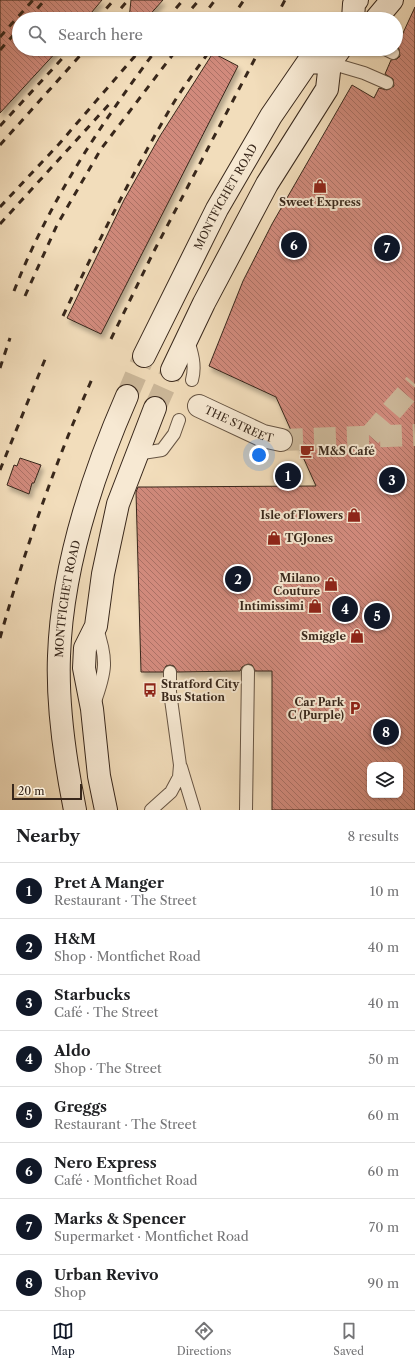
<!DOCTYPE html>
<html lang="en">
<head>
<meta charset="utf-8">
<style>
	:root { --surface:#fff; --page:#f6f6f6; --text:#202124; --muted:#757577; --line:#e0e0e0; --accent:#111827 }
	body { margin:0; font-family:"Libre Caslon Text",serif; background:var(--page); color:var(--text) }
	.controls { position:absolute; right:12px; bottom:12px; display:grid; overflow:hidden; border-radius:8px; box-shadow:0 1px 3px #0004 }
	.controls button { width:36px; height:36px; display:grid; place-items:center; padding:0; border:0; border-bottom:1px solid var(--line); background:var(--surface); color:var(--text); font:20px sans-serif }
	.scale { position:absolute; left:12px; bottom:10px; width:70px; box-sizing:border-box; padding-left:4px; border:2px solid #38271b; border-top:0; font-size:11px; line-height:14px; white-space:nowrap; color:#38271b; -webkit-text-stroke:3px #f7e9d3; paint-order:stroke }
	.you { position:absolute; left:259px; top:455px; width:14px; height:14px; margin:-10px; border:3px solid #fff; border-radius:50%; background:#1a73e8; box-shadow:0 0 0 6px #1a73e833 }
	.badge { display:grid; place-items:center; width:26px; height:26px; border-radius:50%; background:var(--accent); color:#fff; font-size:13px; font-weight:700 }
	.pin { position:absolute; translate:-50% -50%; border:2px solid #fff; box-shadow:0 1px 4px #0006 }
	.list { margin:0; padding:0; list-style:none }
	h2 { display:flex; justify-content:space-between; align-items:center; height:52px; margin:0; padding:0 16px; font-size:17px }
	h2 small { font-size:13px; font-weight:400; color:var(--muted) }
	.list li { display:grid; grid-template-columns:26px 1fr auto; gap:12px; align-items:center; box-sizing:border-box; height:56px; padding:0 16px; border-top:1px solid var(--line) }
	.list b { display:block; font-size:15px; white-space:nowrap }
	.list p { margin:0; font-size:13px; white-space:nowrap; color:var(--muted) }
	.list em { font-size:13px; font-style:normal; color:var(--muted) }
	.icon { flex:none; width:22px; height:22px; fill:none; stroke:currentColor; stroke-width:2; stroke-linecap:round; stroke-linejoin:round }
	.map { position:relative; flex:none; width:415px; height:810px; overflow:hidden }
	.search { position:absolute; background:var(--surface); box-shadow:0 1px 3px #0004; left:12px; right:12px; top:12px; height:44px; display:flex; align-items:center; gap:10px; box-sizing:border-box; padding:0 14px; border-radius:22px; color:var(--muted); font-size:15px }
	.sheet { height:500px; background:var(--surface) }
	nav { display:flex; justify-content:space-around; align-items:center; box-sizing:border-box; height:56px; border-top:1px solid var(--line); background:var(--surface); font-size:11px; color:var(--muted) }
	nav a { display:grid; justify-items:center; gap:2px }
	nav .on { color:var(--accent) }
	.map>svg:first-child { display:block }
	.building { fill:url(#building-back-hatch); stroke:#38271b; fill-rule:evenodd; filter:url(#shadow) }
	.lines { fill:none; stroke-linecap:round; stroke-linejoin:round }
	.street-tunnel { stroke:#cdb99b; stroke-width:22; stroke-dasharray:22 11; stroke-linecap:butt }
	.secondary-tunnel { stroke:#cdb99b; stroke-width:22; stroke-dasharray:22 11; stroke-linecap:butt }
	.lane-casing { stroke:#665443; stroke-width:14 }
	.street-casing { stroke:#665443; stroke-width:24 }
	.secondary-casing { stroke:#38271b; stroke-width:24 }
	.lane { stroke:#f7e9d3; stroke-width:12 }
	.street { stroke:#f7e9d3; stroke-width:22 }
	.secondary { stroke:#f7e9d3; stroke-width:22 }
	.rail { stroke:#38271b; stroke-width:3; stroke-dasharray:7 7; stroke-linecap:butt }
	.labels { text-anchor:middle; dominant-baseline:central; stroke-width:4; stroke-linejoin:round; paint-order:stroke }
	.street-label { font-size:11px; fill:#38271b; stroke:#f7e9d3 }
	.poi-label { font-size:11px; font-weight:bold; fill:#38271b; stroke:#f7e9d3; text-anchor:end }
</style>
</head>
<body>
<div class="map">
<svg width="415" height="810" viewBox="0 0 415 810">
	<defs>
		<pattern id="building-back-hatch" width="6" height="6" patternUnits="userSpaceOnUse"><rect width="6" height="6" fill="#d18a7c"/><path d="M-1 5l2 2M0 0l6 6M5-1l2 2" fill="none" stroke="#ab7165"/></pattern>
		<filter id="shadow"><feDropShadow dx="2.5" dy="4.5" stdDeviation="2" flood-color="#0004"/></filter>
	</defs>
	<rect width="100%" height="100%" fill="#f2ddbb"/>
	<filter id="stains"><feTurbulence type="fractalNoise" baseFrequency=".005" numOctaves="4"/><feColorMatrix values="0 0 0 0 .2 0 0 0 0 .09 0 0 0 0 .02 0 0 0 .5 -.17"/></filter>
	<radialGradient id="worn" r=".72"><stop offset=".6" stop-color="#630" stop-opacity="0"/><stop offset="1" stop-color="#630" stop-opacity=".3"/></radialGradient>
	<path class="building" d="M0 0H102L86 19H19V49H59L0 113Z
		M131 0H163L146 19H129Z
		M415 7V810H272V671H255L252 665 248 664 242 667 240 671 177 672 174 666 170 665 166 666 163 672H141L136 492 138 487H151L316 486 276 397 209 366 243 281 272 224 352 85 374 98 379 88 387 90 394 86 393 79 385 74 391 60 397 59 400 56 399 49 397 46ZM370 765H400V795H370Z
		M213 53 238 66 101 334 67 318 124 200 160 136Z
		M20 458 41 465 34 483H32L29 494 7 485 14 465 17 466Z"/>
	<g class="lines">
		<path class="street-tunnel" d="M370 436 415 384
			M281 440 415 435"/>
		<path class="secondary-tunnel" d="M127 396 144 356
			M155 408 172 370"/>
		<defs>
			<path id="lane" d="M385 49 393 53
				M330 63 364 73 387 83
				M187 338C192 352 196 366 192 380
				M136 454 162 450 174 434 179 420
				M94 704C106 671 108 660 96 626
				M181 767 194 810
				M151 810 171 792 179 777 180 765 170 692V672
				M246 810 248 671"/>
			<g id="street">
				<path id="s1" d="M199 406 263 436 281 440"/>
			</g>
			<g id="secondary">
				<path d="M353 19 354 4 357 0"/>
				<path d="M376 19 392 0"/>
				<path id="s2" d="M144 356 217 209 271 116 308 62 330 63"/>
				<path d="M172 370 204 303 267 184 327 89 330 63 340 49"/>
				<path id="s3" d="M75 810C65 760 57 708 59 656 62 568 92 476 127 396"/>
				<path d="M106 810 99 776 92 709 84 668 85 648 96 626 103 574 118 504 155 408"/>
			</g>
		</defs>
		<use href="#lane" class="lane-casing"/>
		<use href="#street" class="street-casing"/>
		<use href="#secondary" class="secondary-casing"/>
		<use href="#lane" class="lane"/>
		<use href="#street" class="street"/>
		<use href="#secondary" class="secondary"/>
		<path class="rail" d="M28 19 45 0
			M97 19 114 0
			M112 19 128 0
			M167 19 183 0
			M183 19 199 0
			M201 19 215 0
			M231 19 244 0
			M275 19 285 0
			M0 37 33 0
			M0 50 19 29
			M0 126 71 49
			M0 145 86 49
			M0 207 59 144 141 49
			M0 224 113 100
			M14 291C48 204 98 128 153 54
			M25 296 57 225 101 149 177 49
			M63 316C96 246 131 176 170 109 182 88 197 69 211 49
			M111 339 153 253 260 49
			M0 368 10 338
			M0 470 46 357
			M0 638C25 549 55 463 92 379"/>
	</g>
	<defs>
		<symbol id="shop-bare" viewBox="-9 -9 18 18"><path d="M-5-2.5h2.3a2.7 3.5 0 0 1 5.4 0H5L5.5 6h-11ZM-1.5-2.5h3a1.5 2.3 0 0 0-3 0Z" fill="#8f2418" stroke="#f7e9d3" stroke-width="2.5" paint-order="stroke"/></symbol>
		<symbol id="cafe-bare" viewBox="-9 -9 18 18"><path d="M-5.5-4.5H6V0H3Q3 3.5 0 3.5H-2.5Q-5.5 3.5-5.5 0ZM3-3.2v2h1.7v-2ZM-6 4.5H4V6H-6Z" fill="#8f2418" stroke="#f7e9d3" stroke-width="2.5" paint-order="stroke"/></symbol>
		<symbol id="bus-bare" viewBox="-9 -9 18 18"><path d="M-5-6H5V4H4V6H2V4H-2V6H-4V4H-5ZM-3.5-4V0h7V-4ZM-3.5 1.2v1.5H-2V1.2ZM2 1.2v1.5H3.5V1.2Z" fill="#8f2418" stroke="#f7e9d3" stroke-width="2.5" paint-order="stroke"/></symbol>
		<symbol id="parking-bare" viewBox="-9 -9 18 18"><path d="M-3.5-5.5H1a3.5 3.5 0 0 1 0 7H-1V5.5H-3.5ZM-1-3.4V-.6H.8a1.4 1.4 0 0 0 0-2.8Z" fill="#8f2418" stroke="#f7e9d3" stroke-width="2.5" paint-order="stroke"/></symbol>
	</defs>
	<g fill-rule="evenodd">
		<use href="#shop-bare" x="310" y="176" width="20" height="20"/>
		<use href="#cafe-bare" x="297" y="441" width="20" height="20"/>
		<use href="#shop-bare" x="344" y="505" width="20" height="20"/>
		<use href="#shop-bare" x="264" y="528" width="20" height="20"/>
		<use href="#shop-bare" x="321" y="574" width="20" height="20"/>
		<use href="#shop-bare" x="305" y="596" width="20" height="20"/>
		<use href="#shop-bare" x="347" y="626" width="20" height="20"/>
		<use href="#bus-bare" x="140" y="680" width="20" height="20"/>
		<use href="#parking-bare" x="345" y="698" width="20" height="20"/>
	</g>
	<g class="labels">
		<g class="street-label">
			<text stroke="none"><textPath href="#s2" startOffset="179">MONTFICHET ROAD</textPath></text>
			<text stroke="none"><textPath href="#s1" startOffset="44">THE STREET</textPath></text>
			<text stroke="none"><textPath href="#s3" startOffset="213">MONTFICHET ROAD</textPath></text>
		</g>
		<g class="poi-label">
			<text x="320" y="202" text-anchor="middle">Sweet Express</text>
			<text x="318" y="451" text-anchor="start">M&amp;S Café</text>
			<text x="343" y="515">Isle of Flowers</text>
			<text x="285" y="538" text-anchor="start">TGJones</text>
			<text x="320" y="578">Milano<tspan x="320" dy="13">Couture</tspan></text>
			<text x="304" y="606">Intimissimi</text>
			<text x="346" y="636">Smiggle</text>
			<text x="161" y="684" text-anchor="start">Stratford City<tspan x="161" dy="13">Bus Station</tspan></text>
			<text x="344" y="702">Car Park<tspan x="344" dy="13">C (Purple)</tspan></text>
		</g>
	</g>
	<rect width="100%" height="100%" filter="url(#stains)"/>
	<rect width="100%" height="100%" fill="url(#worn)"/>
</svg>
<div class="controls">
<button><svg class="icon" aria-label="layers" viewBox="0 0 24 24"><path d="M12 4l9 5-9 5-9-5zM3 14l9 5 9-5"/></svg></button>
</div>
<div class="scale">20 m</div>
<div class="you"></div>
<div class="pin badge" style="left:288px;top:476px">1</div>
<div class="pin badge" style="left:238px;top:579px">2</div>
<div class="pin badge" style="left:392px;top:480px">3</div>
<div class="pin badge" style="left:345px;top:609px">4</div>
<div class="pin badge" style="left:377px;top:616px">5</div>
<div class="pin badge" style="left:294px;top:245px">6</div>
<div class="pin badge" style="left:387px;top:248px">7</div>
<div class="pin badge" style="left:386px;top:732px">8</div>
<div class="search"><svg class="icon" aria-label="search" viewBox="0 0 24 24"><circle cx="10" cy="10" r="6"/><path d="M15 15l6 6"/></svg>Search here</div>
</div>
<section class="sheet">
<h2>Nearby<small>8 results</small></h2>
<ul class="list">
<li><span class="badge">1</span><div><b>Pret A Manger</b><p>Restaurant · The Street</p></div><em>10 m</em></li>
<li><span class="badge">2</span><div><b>H&amp;M</b><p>Shop · Montfichet Road</p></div><em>40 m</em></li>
<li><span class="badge">3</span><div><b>Starbucks</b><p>Café · The Street</p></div><em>40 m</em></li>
<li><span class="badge">4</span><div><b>Aldo</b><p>Shop · The Street</p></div><em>50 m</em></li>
<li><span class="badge">5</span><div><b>Greggs</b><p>Restaurant · The Street</p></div><em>60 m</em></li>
<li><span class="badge">6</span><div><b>Nero Express</b><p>Café · Montfichet Road</p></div><em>60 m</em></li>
<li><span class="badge">7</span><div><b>Marks &amp; Spencer</b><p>Supermarket · Montfichet Road</p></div><em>70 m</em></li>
<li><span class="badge">8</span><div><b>Urban Revivo</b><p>Shop</p></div><em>90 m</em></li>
</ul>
</section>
<nav>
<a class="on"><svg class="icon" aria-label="map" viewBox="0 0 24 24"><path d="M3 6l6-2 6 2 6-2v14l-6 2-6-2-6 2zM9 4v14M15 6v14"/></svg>Map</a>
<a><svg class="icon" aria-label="directions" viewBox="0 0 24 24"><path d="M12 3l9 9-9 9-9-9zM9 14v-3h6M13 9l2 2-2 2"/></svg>Directions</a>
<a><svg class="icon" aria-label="saved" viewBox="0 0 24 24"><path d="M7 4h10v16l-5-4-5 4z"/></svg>Saved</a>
</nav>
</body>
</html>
